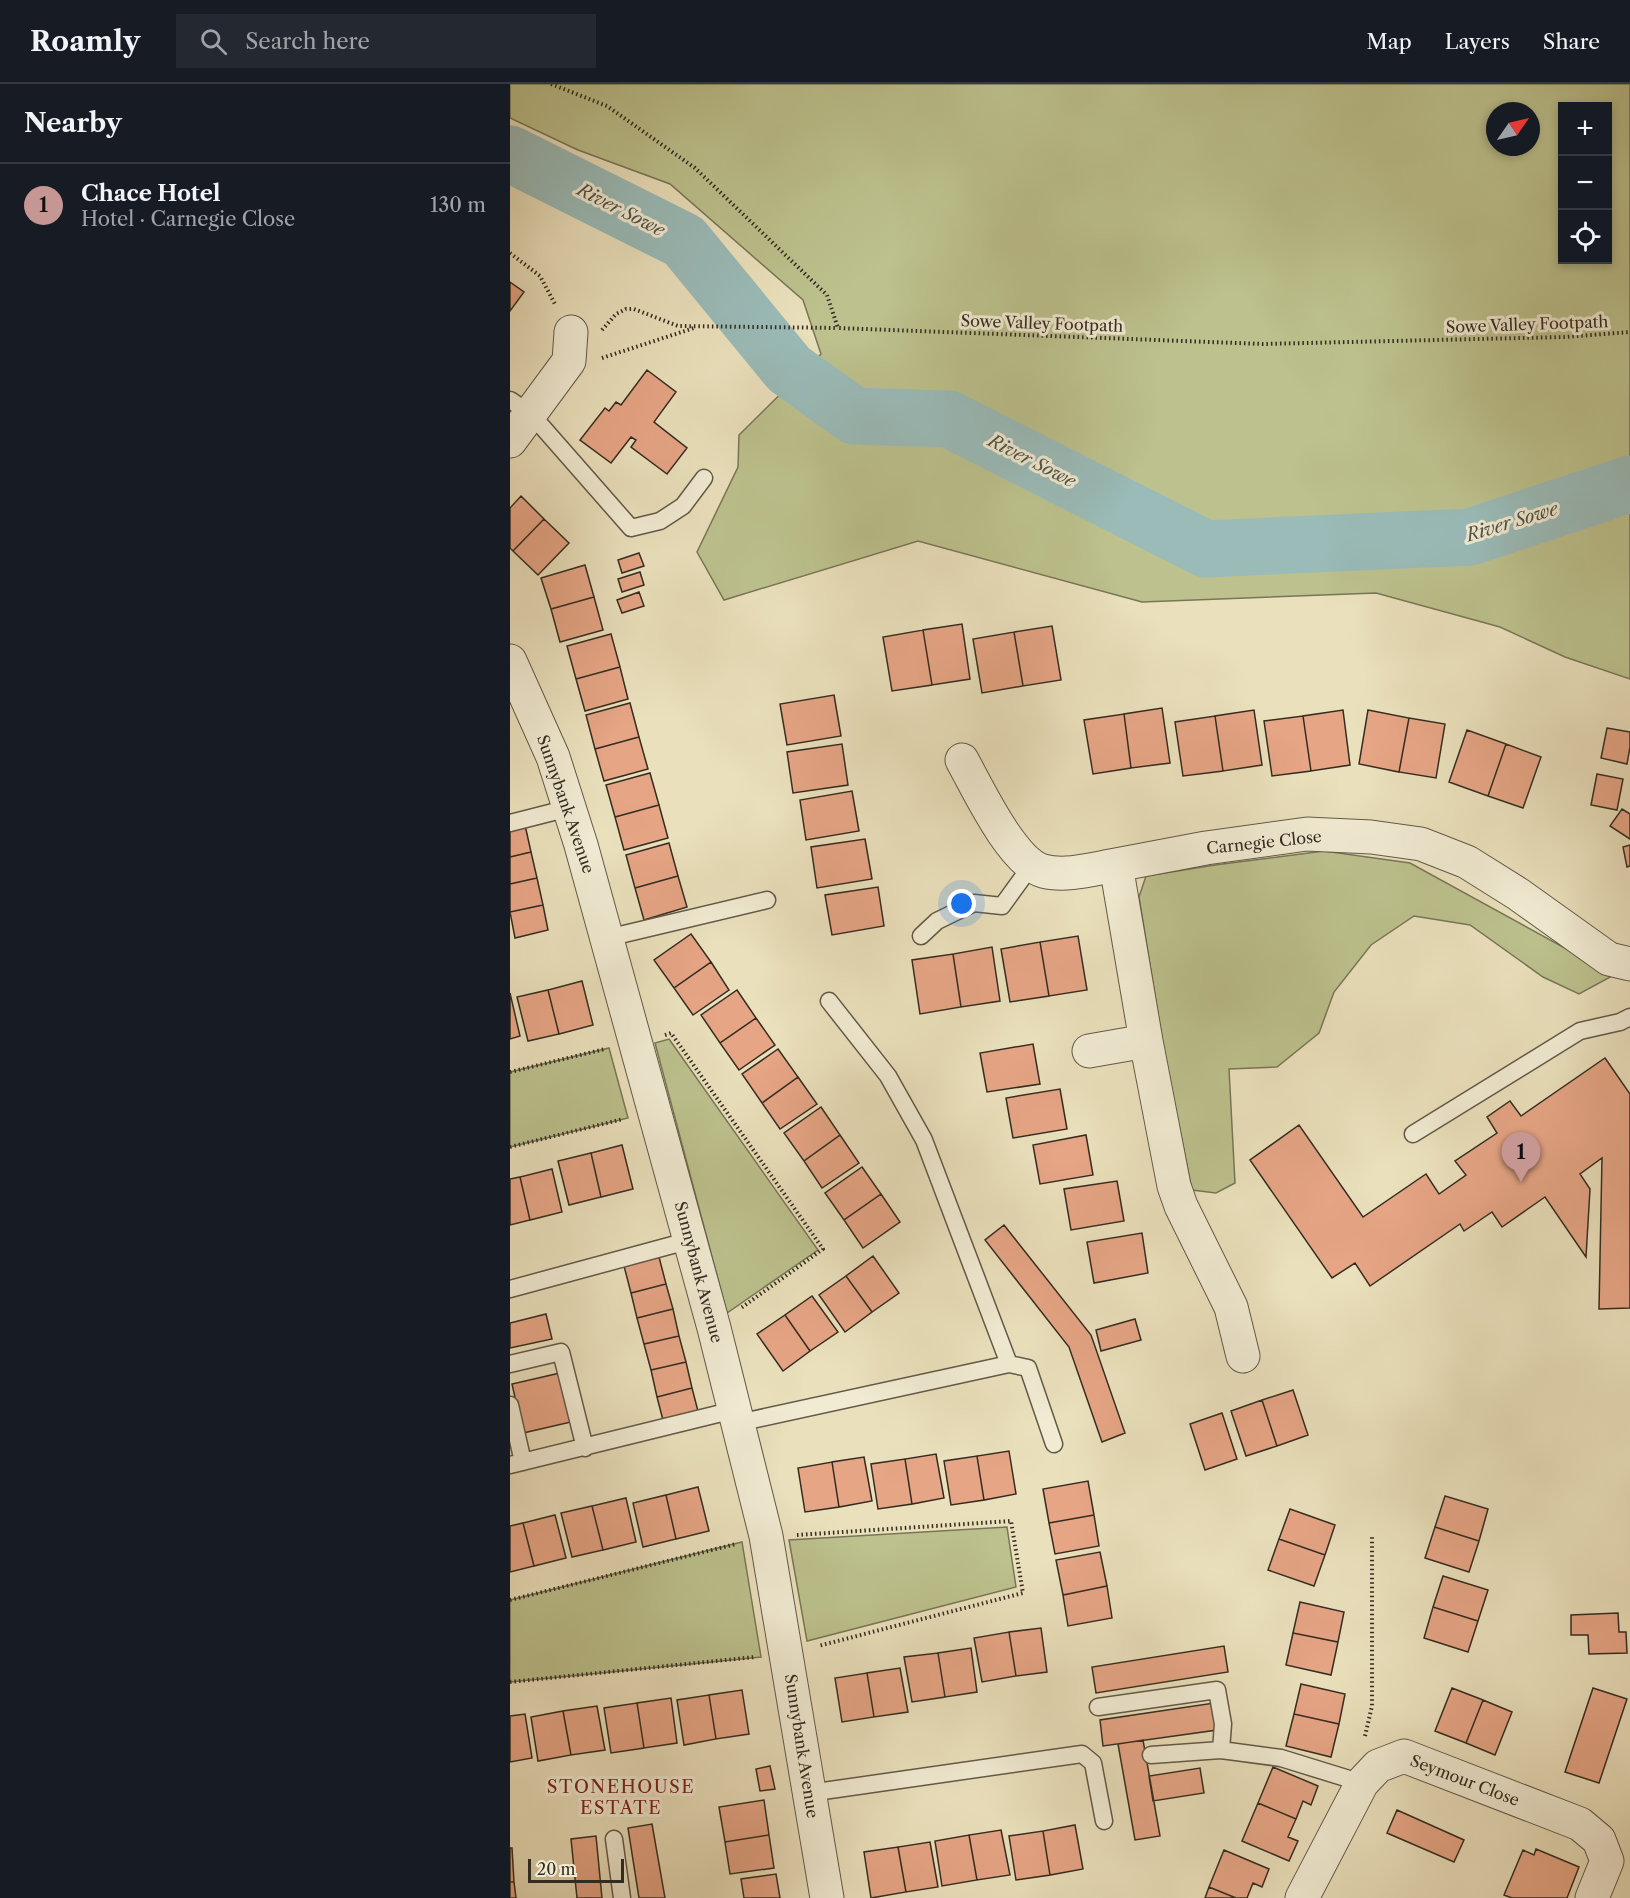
<!DOCTYPE html>
<html lang="en">
<head>
<meta charset="utf-8">
<style>
	:root { --surface:#171b24; --page:#242831; --text:#f1f3f6; --muted:#9ea1a6; --line:#363941; --accent:#c59692 }
	body { margin:0; font-family:"Libre Caslon Text",serif; background:var(--page); color:var(--text) }
	.controls { position:absolute; right:18px; top:18px; display:grid; overflow:hidden; border-radius:0px; box-shadow:0 3px 9px #0003 }
	.controls button { width:54px; height:54px; display:grid; place-items:center; padding:0; border:0; border-bottom:2px solid var(--line); background:var(--surface); color:var(--text); font:30px sans-serif }
	.compass { position:absolute; left:976px; top:18px; width:54px; height:54px; border-radius:50%; background:var(--surface); box-shadow:0 3px 9px #0003; rotate:56deg }
	.scale { position:absolute; left:18px; bottom:15px; width:96px; box-sizing:border-box; padding-left:6px; border:3px solid #342c21; border-top:0; font-size:16px; line-height:21px; white-space:nowrap; color:#342c21; -webkit-text-stroke:4px #f1ebd3; paint-order:stroke }
	.you { position:absolute; left:452px; top:820px; width:21px; height:21px; margin:-15px; border:4px solid #fff; border-radius:50%; background:#1a73e8; box-shadow:0 0 0 9px #1a73e833 }
	.badge { display:grid; place-items:center; width:39px; height:39px; border-radius:50%; background:var(--accent); color:#111; font-size:20px; font-weight:700 }
	.pin { position:absolute; translate:-50% -50px; filter:drop-shadow(0 2px 3px #0008) }
	.pin::after { content:''; position:absolute; top:32px; width:21px; height:18px; background:inherit; clip-path:polygon(0 0,100% 0,50% 100%) }
	.list { margin:0; padding:0; list-style:none }
	h2 { display:flex; justify-content:space-between; align-items:center; height:78px; margin:0; padding:0 24px; font-size:26px }
	h2 small { font-size:20px; font-weight:400; color:var(--muted) }
	.list li { display:grid; grid-template-columns:39px 1fr auto; gap:18px; align-items:center; box-sizing:border-box; height:84px; padding:0 24px; border-top:2px solid var(--line) }
	.list b { display:block; font-size:22px; white-space:nowrap }
	.list p { margin:0; font-size:20px; white-space:nowrap; color:var(--muted) }
	.list em { font-size:20px; font-style:normal; color:var(--muted) }
	.icon { flex:none; width:33px; height:33px; fill:none; stroke:currentColor; stroke-width:2; stroke-linecap:round; stroke-linejoin:round }
	.map { position:relative; flex:none; width:1120px; height:1814px; overflow:hidden }
	header { display:flex; align-items:center; gap:36px; box-sizing:border-box; height:84px; padding:0 30px; background:var(--surface); border-bottom:2px solid var(--line) }
	header strong { font-size:28px }
	nav { display:flex; gap:33px; margin-inline-start:auto; font-size:21px }
	.search { width:420px; height:54px; background:var(--page); display:flex; align-items:center; gap:15px; box-sizing:border-box; padding:0 21px; border-radius:0px; color:var(--muted); font-size:22px }
	main { display:flex }
	aside { flex:1; background:var(--surface) }
	.map>svg:first-child { display:block }
	.green { fill:#bcc18d; stroke:#787657; stroke-width:1.5; fill-rule:evenodd }
	.lines { fill:none; stroke-linecap:round; stroke-linejoin:round }
	.river { stroke:#9abbb8; stroke-width:57 }
	.building { fill:#e6a585; stroke:#342c21; stroke-width:1.5 }
	.service-casing { stroke:#625948; stroke-width:19 }
	.minor-casing { stroke:#625948; stroke-width:35 }
	.path { stroke:#342c21; stroke-width:4; stroke-dasharray:1.5 3; stroke-linecap:butt }
	.service { stroke:#f1ebd3; stroke-width:16 }
	.minor { stroke:#f1ebd3; stroke-width:33 }
	.labels { text-anchor:middle; dominant-baseline:central; stroke-width:6; stroke-linejoin:round; paint-order:stroke }
	.street-label { font-size:16px; fill:#342c21; stroke:#f1ebd3 }
	.water-label { font-size:18px; font-style:italic; fill:#4e5047; stroke:#f1ebd3 }
	.neighbourhood-label { font-size:18px; letter-spacing:1.5px; fill:#7a1f14; stroke:#f1ebd3 }
</style>
</head>
<body>
<header>
<strong>Roamly</strong>
<div class="search"><svg class="icon" aria-label="search" viewBox="0 0 24 24"><circle cx="10" cy="10" r="6"/><path d="M15 15l6 6"/></svg>Search here</div>
<nav><a>Map</a><a>Layers</a><a>Share</a></nav>
</header>
<main>
<aside>
<h2>Nearby<small></small></h2>
<ul class="list">
<li><span class="badge">1</span><div><b>Chace Hotel</b><p>Hotel · Carnegie Close</p></div><em>130 m</em></li>
</ul>
</aside>
<div class="map">
<svg width="1120" height="1814" viewBox="0 0 1120 1814">
	<rect width="100%" height="100%" fill="#eae0bc"/>
	<filter id="stains"><feTurbulence type="fractalNoise" baseFrequency=".00333" numOctaves="4"/><feColorMatrix values="0 0 0 0 .2 0 0 0 0 .09 0 0 0 0 .02 0 0 0 .5 -.17"/></filter>
	<radialGradient id="worn" r=".72"><stop offset=".6" stop-color="#630" stop-opacity="0"/><stop offset="1" stop-color="#630" stop-opacity=".3"/></radialGradient>
	<path class="green" d="M0 0H1120V595L1055 573 990 543 866 509 632 518 408 457 214 516 187 468 228 383 229 351 311 270 293 216 160 100 68 66 0 34ZM1098 22V176H1052V22ZM985 27H1021V63H985Z
		M814 767 900 779 1104 891 1069 910 1033 893 960 841 904 832 861 861 824 908 809 949 767 983 719 985 725 1099 706 1109 682 1106 655 973 629 813 636 792 705 781Z
		M159 955 308 1166 217 1229 145 959Z
		M99 964 118 1034 0 1063V988Z
		M497 1443 506 1503 297 1557 279 1456Z
		M232 1458 251 1573 0 1598V1516Z"/>
	<g class="lines">
		<path class="river" d="M0 70 174 157 279 285 344 332 439 335 696 465 960 453 1120 400"/>
	</g>
	<path class="building" d="M0 198 14 208 0 227Z
		M137 286 166 308 144 338 177 364 157 390 121 363 126 356 121 353 101 379 70 356 95 324 99 327 106 318 111 321Z
		M11 412 34 435 3 467 0 464V424Z
		M34 435 59 459 28 491 3 467Z
		M129 469 134 482 112 489 108 476Z
		M75 481 84 513 41 525 31 494Z
		M130 488 134 501 112 508 108 495Z
		M129 508 134 522 112 529 107 516Z
		M84 513 93 546 50 558 41 525Z
		M452 540 460 595 422 601 413 546Z
		M542 542 551 596 513 602 504 548Z
		M413 546 422 601 382 607 373 553Z
		M504 548 513 602 472 609 463 555Z
		M101 550 110 583 66 595 57 562Z
		M110 583 118 615 75 627 66 595Z
		M324 611 331 652 277 661 270 620Z
		M120 619 129 653 85 665 76 631Z
		M652 624 660 679 621 684 614 630Z
		M744 626 752 681 713 687 705 632Z
		M833 626 840 681 801 687 793 632Z
		M858 626 899 634 889 688 849 680Z
		M614 630 621 684 583 690 574 636Z
		M705 632 713 687 673 692 665 638Z
		M793 632 801 687 762 692 754 637Z
		M899 634 935 640 926 694 889 688Z
		M1097 644 1120 648V663L1117 680 1091 674Z
		M957 646 996 660 978 712 939 698Z
		M129 653 138 685 94 697 85 665Z
		M332 660 338 701 283 709 277 668Z
		M996 660 1031 673 1013 724 978 712Z
		M140 689 149 721 105 733 96 701Z
		M1087 690 1113 695 1107 726 1081 721Z
		M342 707 349 747 296 756 290 716Z
		M149 721 158 754 114 766 105 733Z
		M1112 725 1120 730V755L1100 742Z
		M15 741 21 768 0 773V744Z
		M355 755 362 795 307 804 301 763Z
		M159 759 168 792 125 804 116 771Z
		M1120 761V782L1117 783 1113 763Z
		M21 768 27 794 0 800V773Z
		M168 792 177 823 134 836 125 804Z
		M27 794 33 821 0 828V800Z
		M368 803 374 842 322 851 315 811Z
		M33 821 38 846 5 854 0 828Z
		M181 850 201 878 164 904 144 876Z
		M568 852 577 906 539 912 530 858Z
		M530 858 539 912 500 918 491 865Z
		M482 863 490 917 451 923 443 870Z
		M443 870 451 923 410 930 402 876Z
		M201 878 219 906 183 931 164 904Z
		M72 897 83 941 49 950 38 906Z
		M38 906 49 950 18 957 7 913Z
		M227 906 246 934 210 959 191 931Z
		M0 909 10 952 0 955Z
		M246 934 265 961 229 986 210 959Z
		M523 960 530 1000 477 1008 470 969Z
		M268 965 288 993 252 1019 232 990Z
		M1095 974 1120 1010V1224L1089 1225 1092 1074 1070 1090 1080 1105 1076 1173 1035 1113 992 1143 982 1128 954 1147 950 1140 860 1202 845 1179 822 1194 740 1076 789 1041 853 1133 916 1090 929 1110 956 1091 945 1077 987 1049 977 1033 1000 1017 1011 1032Z
		M288 993 307 1020 270 1045 252 1019Z
		M550 1005 557 1045 503 1054 496 1014Z
		M311 1023 330 1051 294 1077 274 1049Z
		M330 1051 349 1079 312 1104 294 1077Z
		M576 1051 583 1091 530 1100 523 1061Z
		M112 1061 123 1105 91 1113 81 1069Z
		M81 1069 91 1113 59 1121 48 1077Z
		M352 1083 371 1110 334 1136 315 1109Z
		M42 1085 52 1128 20 1136 10 1093Z
		M10 1093 20 1136 0 1141V1095Z
		M607 1097 614 1137 561 1146 554 1105Z
		M371 1110 390 1138 353 1164 334 1136Z
		M494 1141 581 1251 615 1349 592 1358 559 1263 475 1156Z
		M632 1149 638 1189 584 1199 577 1158Z
		M363 1172 389 1209 362 1228 336 1192Z
		M149 1173 156 1200 121 1209 114 1182Z
		M336 1192 362 1228 335 1248 309 1211Z
		M156 1200 163 1225 127 1234 121 1209Z
		M302 1212 328 1248 300 1267 275 1231Z
		M163 1225 169 1252 134 1260 127 1234Z
		M36 1230 42 1255 0 1264V1239Z
		M275 1231 300 1267 273 1287 247 1250Z
		M625 1235 631 1256 591 1267 586 1246Z
		M169 1252 176 1278 141 1286 134 1260Z
		M176 1278 182 1304 147 1313 141 1286Z
		M50 1289 61 1338 13 1349 2 1300Z
		M182 1304 189 1331 154 1340 147 1313Z
		M783 1306 798 1351 767 1362 752 1316Z
		M752 1316 767 1362 736 1372 721 1327Z
		M712 1329 727 1375 695 1386 680 1340Z
		M499 1367 506 1410 474 1416 467 1372Z
		M426 1370 434 1414 402 1420 395 1375Z
		M467 1372 474 1416 441 1421 434 1377Z
		M354 1373 362 1417 329 1423 322 1378Z
		M395 1375 402 1420 368 1425 361 1380Z
		M322 1378 329 1423 295 1428 288 1384Z
		M578 1397 584 1431 539 1439 533 1405Z
		M188 1403 199 1447 166 1455 156 1411Z
		M156 1411 166 1455 133 1463 123 1419Z
		M935 1412 978 1425 969 1457 925 1443Z
		M116 1414 126 1458 93 1466 82 1422Z
		M82 1422 93 1466 62 1473 51 1429Z
		M780 1425 825 1441 815 1471 769 1455Z
		M45 1431 56 1474 24 1482 13 1439Z
		M584 1431 589 1462 545 1470 539 1439Z
		M13 1439 24 1482 0 1488V1442Z
		M925 1443 969 1457 959 1488 915 1474Z
		M769 1455 815 1471 804 1502 758 1486Z
		M590 1468 597 1502 553 1511 546 1476Z
		M933 1492 978 1506 968 1537 923 1523Z
		M597 1502 602 1534 558 1542 553 1511Z
		M790 1518 834 1528 828 1558 783 1549Z
		M923 1523 968 1537 958 1568 914 1554Z
		M1108 1529 1109 1548H1116L1117 1569 1079 1570 1078 1551H1061V1531Z
		M531 1544 537 1588 506 1592 499 1548Z
		M499 1548 506 1592 472 1598 464 1554Z
		M783 1549 828 1558 821 1591 776 1581Z
		M714 1562 718 1588 586 1609 582 1583Z
		M461 1564 467 1608 435 1613 428 1569Z
		M428 1569 435 1613 402 1618 394 1573Z
		M390 1584 398 1628 364 1633 357 1589Z
		M357 1589 364 1633 332 1638 325 1594Z
		M791 1600 835 1610 829 1640 784 1630Z
		M942 1604 973 1616 956 1659 925 1647Z
		M1083 1604 1117 1615 1089 1699 1055 1688Z
		M232 1606 239 1650 206 1655 199 1611Z
		M199 1611 206 1655 174 1661 167 1616Z
		M161 1614 167 1659 134 1664 127 1619Z
		M973 1616 1002 1628 985 1671 956 1659Z
		M127 1619 134 1664 101 1669 94 1624Z
		M704 1619 707 1646 593 1662 590 1636Z
		M87 1622 95 1666 61 1671 53 1627Z
		M53 1627 61 1671 28 1677 21 1633Z
		M15 1630 22 1674 0 1678V1632Z
		M784 1630 829 1640 821 1673 776 1662Z
		M633 1656 650 1752 625 1756 608 1660Z
		M260 1682 265 1705 250 1707 246 1685Z
		M763 1683 808 1702 801 1721 793 1717 786 1735 748 1719Z
		M690 1684 694 1709 643 1717 639 1692Z
		M254 1716 259 1751 215 1758 209 1723Z
		M748 1719 786 1735 778 1753 788 1757 779 1777 732 1757Z
		M887 1726 954 1756 944 1778 877 1749Z
		M142 1740 155 1814H129L118 1744Z
		M565 1741 573 1785 540 1791 533 1747Z
		M491 1746 500 1791 467 1796 459 1751Z
		M533 1747 540 1791 506 1796 499 1752Z
		M259 1751 264 1784 220 1790 215 1758Z
		M459 1751 467 1796 432 1802 425 1757Z
		M86 1752 92 1814H67L61 1755Z
		M420 1758 428 1803 396 1808 388 1763Z
		M388 1763 396 1808 361 1814 354 1768Z
		M0 1764H2L4 1798H0Z
		M1026 1765 1069 1783 1057 1814H1002L994 1811 1013 1766 1024 1771Z
		M714 1766 759 1785 752 1803 743 1799 737 1814H726L699 1803Z
		M266 1790 270 1814H234L231 1795Z
		M0 1798H4L6 1814H0Z
		M699 1803 726 1814H695Z"/>
	<g class="lines">
		<defs>
			<path id="service" d="M0 316 21 330 121 444 150 437 173 422 194 394
				M0 739 59 724
				M411 852 427 837 464 819 492 822 521 782
				M97 854 257 816
				M319 917 378 992 414 1056 499 1280 518 1284 544 1360
				M903 1050 1070 947 1110 938 1120 933
				M0 1205 181 1156
				M0 1280 51 1268 75 1364
				M0 1321 13 1378
				M228 1339 499 1280
				M0 1381 224 1326
				M588 1623 707 1606 713 1640 711 1666
				M641 1671 711 1666 771 1674 852 1699
				M299 1709 572 1670 583 1679 594 1737
				M104 1755 112 1814"/>
			<path id="minor" d="M0 357 59 277 61 248
				M0 577 43 673 71 761 204 1244 256 1452 317 1814
				M452 676C468 705 502 778 533 787 556 793 583 785 606 781
				M579 967 636 957
				M733 1272 721 1223 671 1122 664 1102 636 957 606 781 696 764 797 750 861 753 911 760 957 778 1008 810 1099 875 1120 880
				M792 1814 852 1699 868 1682 894 1672 1070 1740 1089 1756 1097 1777 1082 1814"/>
		</defs>
		<use href="#service" class="service-casing"/>
		<use href="#minor" class="minor-casing"/>
		<path class="path" d="M41 0 97 22 185 84 317 211 328 244 753 260 1055 253 1120 248
			M0 169 30 192 46 222
			M92 246 106 230 116 225H124L168 242 328 244
			M92 274 184 244
			M155 951 161 949 313 1165 231 1224
			M0 988 95 965
			M0 1063 113 1035
			M287 1451 501 1437 513 1509 308 1562
			M0 1516 226 1460
			M0 1598 245 1573
			M855 1652 862 1622V1452"/>
		<use href="#service" class="service"/>
		<use href="#minor" class="minor"/>
	</g>
	<g class="labels">
		<g class="street-label">
			<text transform="translate(532 239) rotate(2)">Sowe Valley Footpath</text>
			<text transform="translate(1017 240) rotate(-2)">Sowe Valley Footpath</text>
			<text transform="translate(56 720) rotate(71)">Sunnybank Avenue</text>
			<text transform="translate(754 758) rotate(-6)">Carnegie Close</text>
			<text transform="translate(189 1188) rotate(75)">Sunnybank Avenue</text>
			<text transform="translate(292 1662) rotate(81)">Sunnybank Avenue</text>
			<text transform="translate(955 1696) rotate(21)">Seymour Close</text>
		</g>
		<g class="water-label">
			<text transform="translate(111 126) rotate(27)">River Sowe</text>
			<text transform="translate(522 377) rotate(27)">River Sowe</text>
			<text transform="translate(1002 438) rotate(-17)">River Sowe</text>
		</g>
		<g class="neighbourhood-label">
			<text x="111" y="1703">STONEHOUSE<tspan x="111" dy="21">ESTATE</tspan></text>
		</g>
	</g>
	<rect width="100%" height="100%" filter="url(#stains)"/>
	<rect width="100%" height="100%" fill="url(#worn)"/>
</svg>
<div class="controls">
<button>+</button>
<button>−</button>
<button><svg class="icon" aria-label="locate" viewBox="0 0 24 24"><circle cx="12" cy="12" r="6"/><path d="M12 2v4M12 18v4M2 12h4M18 12h4"/></svg></button>
</div>
<svg class="compass" viewBox="-18 -18 36 36"><path d="M0-13l5 13h-10z" fill="#e53935"/><path d="M0 13l5-13h-10z" fill="#9ea1a6"/></svg>
<div class="scale">20 m</div>
<div class="you"></div>
<div class="pin badge" style="left:1011px;top:1098px">1</div>
</div>
</main>
</body>
</html>
